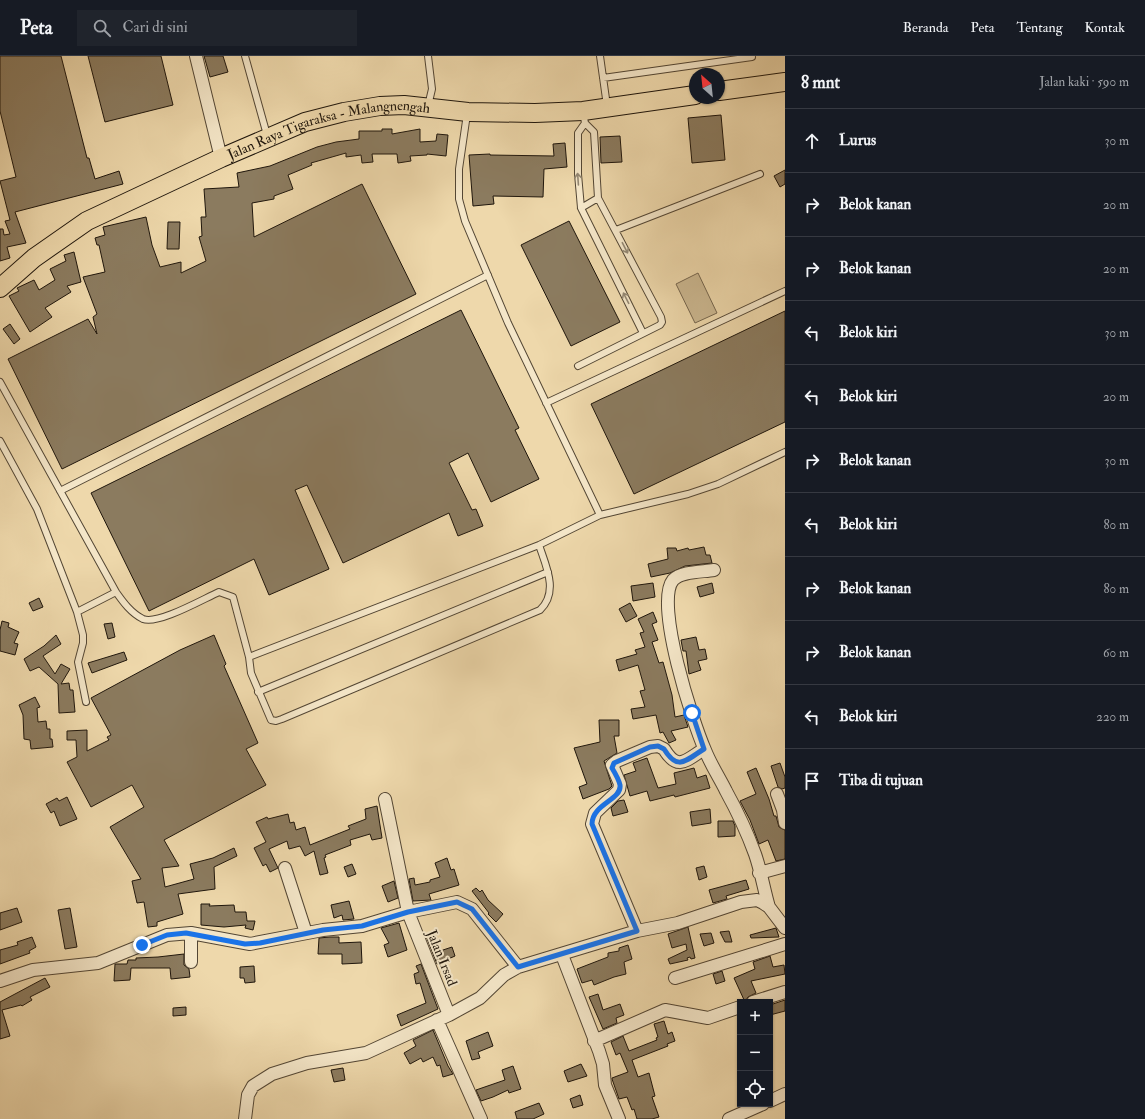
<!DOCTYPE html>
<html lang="id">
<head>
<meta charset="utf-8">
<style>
	:root { --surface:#171b24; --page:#20242c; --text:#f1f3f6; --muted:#9ea1a6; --line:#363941 }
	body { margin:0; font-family:"IM FELL Double Pica",serif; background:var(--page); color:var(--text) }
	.controls { position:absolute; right:12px; bottom:12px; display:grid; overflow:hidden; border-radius:0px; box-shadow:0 1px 3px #0004 }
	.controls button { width:36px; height:36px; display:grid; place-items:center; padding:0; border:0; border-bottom:1px solid var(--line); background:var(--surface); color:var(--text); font:20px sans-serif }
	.compass { position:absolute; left:689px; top:12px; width:36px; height:36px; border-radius:50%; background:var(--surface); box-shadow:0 1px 3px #0004; rotate:333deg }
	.stop { position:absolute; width:12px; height:12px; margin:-9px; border:3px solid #1a73e8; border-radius:50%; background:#fff }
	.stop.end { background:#1a73e8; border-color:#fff; box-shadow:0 1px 4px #0008 }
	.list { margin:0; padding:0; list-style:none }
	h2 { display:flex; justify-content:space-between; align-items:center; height:52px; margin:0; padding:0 16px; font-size:17px }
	h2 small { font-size:13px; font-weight:400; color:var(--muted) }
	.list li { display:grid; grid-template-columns:26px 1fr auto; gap:12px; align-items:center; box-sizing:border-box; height:64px; padding:0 16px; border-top:1px solid var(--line) }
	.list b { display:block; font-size:15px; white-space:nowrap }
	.list em { font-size:13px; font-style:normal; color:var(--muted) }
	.icon { flex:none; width:22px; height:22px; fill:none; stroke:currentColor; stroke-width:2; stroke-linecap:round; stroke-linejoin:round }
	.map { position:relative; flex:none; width:785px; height:1063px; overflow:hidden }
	header { display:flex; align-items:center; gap:24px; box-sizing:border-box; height:56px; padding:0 20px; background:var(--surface); border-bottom:1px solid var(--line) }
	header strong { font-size:19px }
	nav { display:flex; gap:22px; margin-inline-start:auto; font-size:14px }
	.search { width:280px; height:36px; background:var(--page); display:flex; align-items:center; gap:10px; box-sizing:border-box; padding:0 14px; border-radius:0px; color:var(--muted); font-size:15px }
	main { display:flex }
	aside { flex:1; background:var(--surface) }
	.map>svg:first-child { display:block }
	.green { fill:#cbb790; stroke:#75664e }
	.building { fill:#8b7b5f; stroke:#1f160c }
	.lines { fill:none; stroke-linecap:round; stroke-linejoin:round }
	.service-casing { stroke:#534634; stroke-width:8 }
	.minor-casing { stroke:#534634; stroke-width:14 }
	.primary-casing { stroke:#1f160c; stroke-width:20 }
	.service { stroke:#f4e6c8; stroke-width:6 }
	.minor { stroke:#f4e6c8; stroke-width:12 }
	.primary { stroke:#eed8ab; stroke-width:18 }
	.oneway { stroke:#948873 }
	.route { stroke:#1a73e8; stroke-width:5 }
	.labels { text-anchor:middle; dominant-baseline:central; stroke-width:4; stroke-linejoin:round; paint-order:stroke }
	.street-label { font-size:14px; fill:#1f160c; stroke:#f4e6c8 }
</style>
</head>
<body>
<header>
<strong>Peta</strong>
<div class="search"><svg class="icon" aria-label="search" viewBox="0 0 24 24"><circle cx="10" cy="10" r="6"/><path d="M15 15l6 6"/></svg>Cari di sini</div>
<nav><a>Beranda</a><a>Peta</a><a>Tentang</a><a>Kontak</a></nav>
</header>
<main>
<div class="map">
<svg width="785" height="1063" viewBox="0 0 785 1063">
	<rect width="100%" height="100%" fill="#eed8ab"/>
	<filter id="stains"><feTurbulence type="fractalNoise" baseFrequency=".005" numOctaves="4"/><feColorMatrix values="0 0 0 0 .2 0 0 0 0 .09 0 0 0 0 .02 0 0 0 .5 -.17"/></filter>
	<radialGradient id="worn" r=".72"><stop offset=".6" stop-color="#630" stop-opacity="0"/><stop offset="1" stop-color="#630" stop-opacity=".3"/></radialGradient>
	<path class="green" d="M698 217 717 257 695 267 676 228Z"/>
	<path class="building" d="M0 0H61L87 102H89L95 123 119 115 123 128 15 156 26 187 7 191 10 202 0 205V173H3L4 179 10 178 5 165 10 164 0 125 16 121 0 55Z
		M88 0H161L173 49 105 66Z
		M204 0H223L228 16 210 21Z
		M721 59 725 104 692 107 688 62Z
		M382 73H392V78L420 73V86L436 85 437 78 448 79 446 100 427 98V99L410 100 411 105 398 107 397 98H372L373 106 362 107 361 99 346 101V97L311 107 312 109 288 119 293 133 274 140V143L252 147 254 181 362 128 416 238 62 413 8 303 88 263 97 278 93 261 97 258 83 221 105 216 99 189H97L95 182 105 179 103 171 146 161 152 189 160 211 181 206V217L206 205 199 181 202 180 201 161H206L204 133 239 131 237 117 270 110 317 91 336 86 359 83V75H382Z
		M620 80 622 106 601 107 600 81Z
		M565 87 567 111 544 113 543 141 493 140 494 148 473 150 469 99 490 98V99L554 100 553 88Z
		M785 114V128L780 131 774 120Z
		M569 165 620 266 571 290 521 189Z
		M168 166H180L179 193H167Z
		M74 196 81 226 67 230 71 236 45 252 52 261 30 276 9 240 19 235 17 232 34 224 39 234 55 224 50 213 66 205 64 199Z
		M461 254 519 372 515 374 539 423 491 446 468 397 449 407 472 454 476 453 483 470 458 480 449 457 343 507 307 429 295 434 329 513 269 539 254 503 149 555 91 437Z
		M785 255V366L634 438 591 348Z
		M10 268 20 283 14 288 3 273Z
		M704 491 706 499H710L712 507 685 510 670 517 651 521 648 508 668 503 667 492H676L677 495 688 492 689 494Z
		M653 527 655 541 633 545 631 530Z
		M712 527 714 537 700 541 697 531Z
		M39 542 43 551 33 555 29 547Z
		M630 547 637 560 626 566 619 553Z
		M653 556 657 566 652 568 658 584 652 586 659 607 663 606 672 639 675 661 684 659 688 671 671 675 676 684 669 687 663 676 660 677 656 659 633 663 631 653 645 651 640 635 645 634 638 609 619 615 616 604 637 598 635 594 645 591 640 577 644 576 638 563Z
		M2 565 9 567 8 571 19 576 14 587 18 588 15 599 0 595V574Z
		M112 567 115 581 108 583 104 568Z
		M56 579 61 588 43 600 55 618 61 608 70 613 61 628 69 627 70 634H73L75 656 59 657 58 628 39 611 30 615 24 603 44 590Z
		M214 579 226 608 224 610 258 687 246 693 266 729 164 784 179 810 162 812 165 831 194 823 190 808 213 802 234 792 237 800 214 811 215 833 178 838 183 858 157 866V870L148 871 144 846 137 847 132 825 141 823 110 771 144 751 132 729 91 751 67 706 77 701 76 684H67V675L87 674V695L109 684 107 681 111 679 91 642 180 594Z
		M696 581 699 594 705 593 707 603 698 605 701 614 689 618 686 595H683L681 584Z
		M124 596 127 604 92 617 88 607Z
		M35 641 40 651 37 652 38 666 46 665 47 673H50V683H52L53 691 31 693 30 684 24 683 23 659 19 649Z
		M599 664H619V680H614L617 697 604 705 612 730 609 733 583 743 579 731 587 728 574 692 600 686Z
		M647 702 658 732 676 728 674 717 694 712 697 722 706 719 710 732 675 741 674 739 650 745 647 735 630 740 624 719 636 715 633 707Z
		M780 707 785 721V732L782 733 778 731 771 710Z
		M756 712 769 743 774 760H776L779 771 785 774V803L776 805 768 784 759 788 750 764 740 745 756 738 747 716Z
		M67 741 77 763 60 770 54 755 51 757 46 748 57 742 59 745Z
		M624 744 628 756 613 760 611 752 618 745Z
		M377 750 382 782 372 784 370 778 350 784 351 789 325 799 326 801 324 802 328 817 320 819 314 795 305 800 300 790 289 793 287 785 269 793 278 812 270 816 266 808 263 810 254 792 266 786 256 766 267 761 268 763 288 758 290 767 294 766 296 774 305 771 310 789 350 773 348 770 366 763 365 753Z
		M710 753 711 767 692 770 690 756Z
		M718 765H733L735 770V780L718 781Z
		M447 802 451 814 454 813 459 829 429 838 431 844 413 845 409 823 414 822 415 829 430 826V824L440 821 435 807Z
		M352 808 356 818 348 821 344 811Z
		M704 810 707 821 699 824 696 812Z
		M746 824 749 833 726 840 727 843 713 847 709 834Z
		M394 825 398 842 388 846 382 830Z
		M476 832 480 836 482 834 488 844 503 858 496 866 488 858 489 857 472 835Z
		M349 845 354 863 343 864 342 859 334 862 331 849Z
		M201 848H210L209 850 234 849 235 856H246L247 865H255L253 874 245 872 246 869 224 871 201 869Z
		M17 852 22 866 0 874V857Z
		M70 852 77 891 65 893 58 854Z
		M399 867 407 894 388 901 384 889 389 887 381 872Z
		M688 871 695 902 691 903 690 901 687 902 688 904 670 908 668 903 687 894 686 888 672 892 668 878Z
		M776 872 779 881 751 882 750 879Z
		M729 875 732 886H725L720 876Z
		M434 877 440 895 452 891 455 900 437 908 426 880Z
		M711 877 714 887 704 890 700 878Z
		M32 881 36 891 29 895 30 897 0 908V894L18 889 17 886Z
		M330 881H339V887L361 886 362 907 342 908V898H318L319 882Z
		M628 889 632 903 624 906 626 918 614 921 594 929 592 924 582 927 577 913 608 901V897L619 895V892Z
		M184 898V909L189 913 190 921 171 923 170 912H131L130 924 114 925 115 908H127L128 904H136V902L158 901Z
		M770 900 773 911 784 909 785 918 751 925 756 937 748 941 745 946 734 922 755 913 753 906Z
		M421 908 438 953 401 970 397 959 426 947 420 927 416 928 414 918 419 916 416 910Z
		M254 910 255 926 245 927 244 922H240V911Z
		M722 915 725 925 716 928 713 918Z
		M45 922 50 931 30 941 32 944 22 950 21 949 2 954 10 980 0 983V946Z
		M598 938 603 954 620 948 624 959 616 962 617 967 603 973 589 941Z
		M785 944V955L770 959V949Z
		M186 951V959L173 960V952Z
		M664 965 668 978 672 976 675 985 667 988 668 990 632 1004 638 1021 649 1017 655 1040 652 1041 659 1061 652 1063H637L634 1053 632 1054 627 1041 619 1043 612 1023V1022L628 1016 620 997 616 999 611 986 623 980 629 995 657 984 656 982 658 981 654 968Z
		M433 974 448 1010 453 1018 443 1021 440 1009 437 1010 433 1001 423 1006 421 1002 410 1008 404 997 416 990 413 984Z
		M488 976 493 990 478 996 480 1002 472 1004 466 985Z
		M581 1008 587 1020 568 1026 564 1015Z
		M513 1010 521 1033 509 1037 508 1034 493 1041 481 1045 476 1034 505 1024 502 1014Z
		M343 1012 345 1024 334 1026 331 1014Z
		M580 1039 583 1049 573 1052 570 1043Z
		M539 1047 544 1058 533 1063H517L515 1056Z"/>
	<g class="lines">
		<defs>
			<path id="service" d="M245 0 267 79
				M428 0 432 33 428 50
				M600 0 607 50
				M603 22 752 1
				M585 67 578 77V118L581 152 643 277
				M581 152 598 142
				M616 174 760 118
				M578 310 660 269 662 266 661 261 598 142 594 76 585 67 583 56
				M0 326 116 536C123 546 131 557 143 563 158 569 203 543 219 536L233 541 249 601 539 489 600 459 508 267 465 165 459 143V113L467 58
				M546 347 785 235
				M0 385 37 453 77 556 83 579V587L78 606 86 646
				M60 435 488 219
				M600 459 688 438 718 428 785 396
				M77 556 116 536
				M249 601 251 617 271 664 276 665 282 663 540 554C559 536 546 510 539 489
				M258 636 548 516"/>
			<path id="minor" d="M196 0 221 102
				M714 514C702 516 682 515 673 524 654 547 693 667 705 694 711 709 719 721 726 735 737 755 747 776 755 798 761 815 764 834 769 851
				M777 738 783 754 785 767
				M385 743 408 856 449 959
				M285 812 306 877
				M759 817 785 810
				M637 875 592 768 595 757 619 734 620 728 612 709 617 705 650 691 658 690 664 693C678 716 686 704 704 693
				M562 899 599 995 603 1008 605 1029 619 1063
				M191 906V877
				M675 922 785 888
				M0 925 33 914 98 907 167 879 191 877 250 888 323 874 362 870 408 856 457 846 472 853 518 911
				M753 946 785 936
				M437 964 481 1063
				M594 985 665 954 708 962 740 951
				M770 1045 785 1038
				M245 1063 248 1039 253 1030 272 1018 307 1007 366 997 449 959 480 942 504 919 518 911 637 875 678 867 741 846 757 844 763 847 769 851 785 872
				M729 1063 763 1048"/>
			<g id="primary">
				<path d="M719 35 785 26"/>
				<path id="s1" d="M0 232 34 202 87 165 221 102 305 66 344 56 380 50 404 49 468 56 535 57 583 55 695 39"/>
			</g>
		</defs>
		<use href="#service" class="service-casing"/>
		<use href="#minor" class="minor-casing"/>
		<use href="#primary" class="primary-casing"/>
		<use href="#service" class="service"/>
		<use href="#minor" class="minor"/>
		<use href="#primary" class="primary"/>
	</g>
	<defs><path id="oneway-shaft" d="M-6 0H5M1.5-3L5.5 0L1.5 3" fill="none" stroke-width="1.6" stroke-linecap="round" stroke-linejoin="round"/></defs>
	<g class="oneway">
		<use href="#oneway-shaft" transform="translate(578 123) rotate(-94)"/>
		<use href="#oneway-shaft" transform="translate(625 192) rotate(63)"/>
		<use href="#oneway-shaft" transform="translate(626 242) rotate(-117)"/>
	</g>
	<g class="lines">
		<path class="route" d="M142 889 167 879 186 877 245 888 260 887 323 874 362 870 408 856 457 846 472 853 518 911 637 875 592 768C592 748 622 744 620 729 619 724 615 717 612 712L614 707 650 691 658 690 664 693C678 716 686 704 704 693L692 657"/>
	</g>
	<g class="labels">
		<g class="street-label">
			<text stroke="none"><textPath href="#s1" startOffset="371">Jalan Raya Tigaraksa - Malangnengah</textPath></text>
			<text transform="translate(442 902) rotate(68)">Jalan Irsad</text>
		</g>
	</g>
	<rect width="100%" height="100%" filter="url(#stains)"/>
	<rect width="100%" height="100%" fill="url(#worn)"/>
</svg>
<div class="controls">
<button>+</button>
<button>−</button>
<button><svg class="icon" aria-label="locate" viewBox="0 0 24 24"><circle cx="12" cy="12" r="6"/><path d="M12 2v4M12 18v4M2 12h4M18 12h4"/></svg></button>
</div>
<svg class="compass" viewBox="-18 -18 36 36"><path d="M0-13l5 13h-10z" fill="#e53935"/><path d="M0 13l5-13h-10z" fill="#9ea1a6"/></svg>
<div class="stop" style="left:692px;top:657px"></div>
<div class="stop end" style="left:142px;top:889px"></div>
</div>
<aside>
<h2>8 mnt<small>Jalan kaki · 590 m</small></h2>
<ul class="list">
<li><svg class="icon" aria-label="ahead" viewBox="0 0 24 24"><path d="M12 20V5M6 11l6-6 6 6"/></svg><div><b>Lurus</b></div><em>30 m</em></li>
<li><svg class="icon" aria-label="right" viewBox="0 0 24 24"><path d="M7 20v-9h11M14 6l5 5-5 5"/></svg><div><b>Belok kanan</b></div><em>20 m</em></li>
<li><svg class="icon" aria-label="right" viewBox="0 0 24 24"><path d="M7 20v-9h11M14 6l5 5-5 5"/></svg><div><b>Belok kanan</b></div><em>20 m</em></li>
<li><svg class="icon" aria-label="left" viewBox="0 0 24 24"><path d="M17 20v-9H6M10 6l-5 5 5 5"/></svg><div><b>Belok kiri</b></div><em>30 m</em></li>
<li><svg class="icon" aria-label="left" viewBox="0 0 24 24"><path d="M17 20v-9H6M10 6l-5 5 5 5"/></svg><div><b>Belok kiri</b></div><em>20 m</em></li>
<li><svg class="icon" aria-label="right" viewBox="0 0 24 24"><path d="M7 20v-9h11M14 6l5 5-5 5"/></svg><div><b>Belok kanan</b></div><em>30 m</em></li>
<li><svg class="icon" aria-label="left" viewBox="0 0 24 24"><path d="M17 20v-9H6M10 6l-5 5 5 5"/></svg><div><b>Belok kiri</b></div><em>80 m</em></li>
<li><svg class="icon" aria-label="right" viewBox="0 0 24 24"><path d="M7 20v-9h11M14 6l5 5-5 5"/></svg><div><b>Belok kanan</b></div><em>80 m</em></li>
<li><svg class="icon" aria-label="right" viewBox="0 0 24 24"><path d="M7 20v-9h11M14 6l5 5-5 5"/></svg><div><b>Belok kanan</b></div><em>60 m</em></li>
<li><svg class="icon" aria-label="left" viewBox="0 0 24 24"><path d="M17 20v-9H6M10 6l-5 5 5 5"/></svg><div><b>Belok kiri</b></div><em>220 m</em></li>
<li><svg class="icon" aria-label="arrive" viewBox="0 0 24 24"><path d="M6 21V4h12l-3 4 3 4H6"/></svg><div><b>Tiba di tujuan</b></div></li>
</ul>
</aside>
</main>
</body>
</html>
